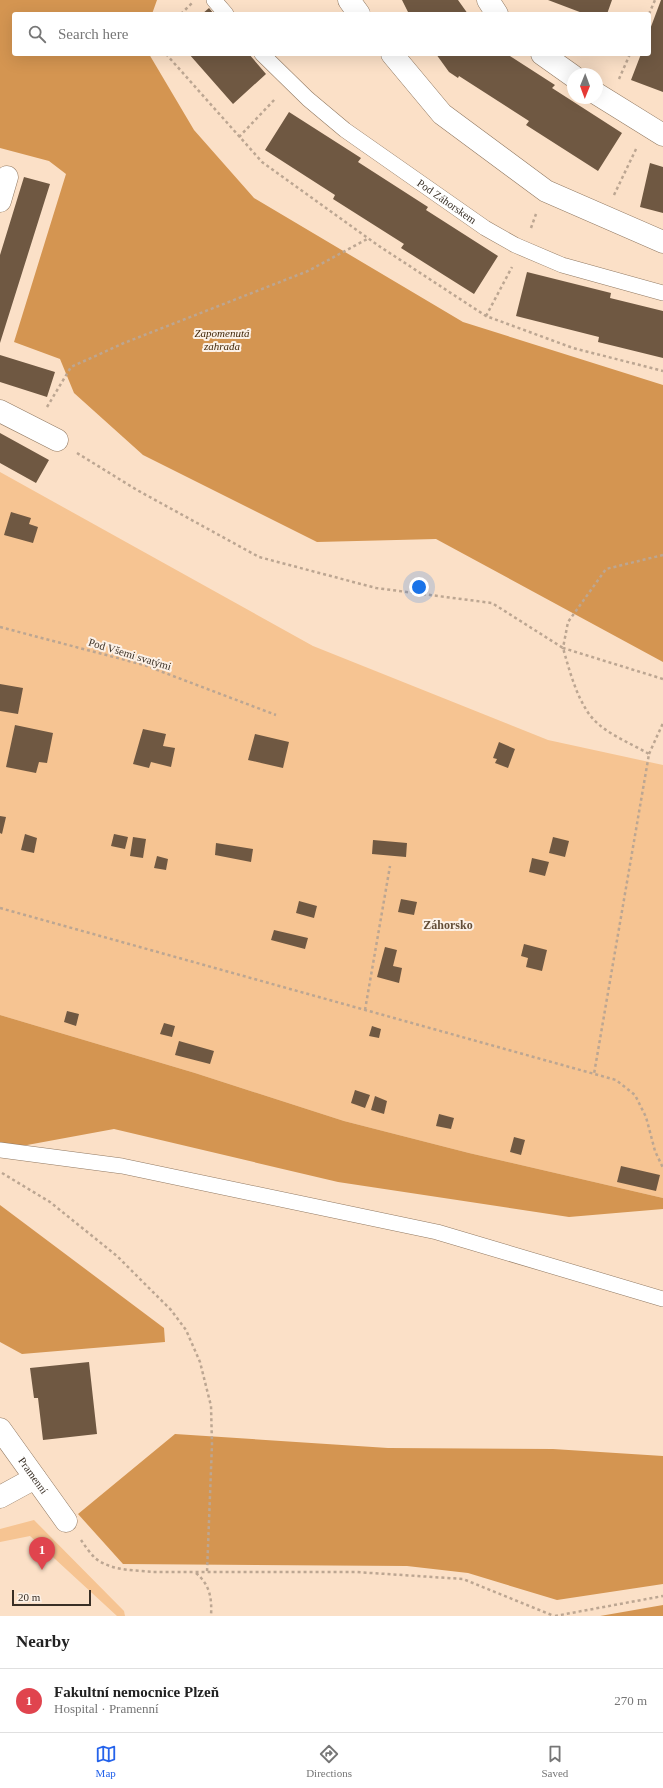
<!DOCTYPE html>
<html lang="en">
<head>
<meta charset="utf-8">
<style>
	:root { --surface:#fff; --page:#f2f2f2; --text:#222; --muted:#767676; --line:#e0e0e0; --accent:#2563eb }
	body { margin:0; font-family:"Times New Roman",serif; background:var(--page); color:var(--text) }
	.compass { position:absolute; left:567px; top:68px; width:36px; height:36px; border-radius:50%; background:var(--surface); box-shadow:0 4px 16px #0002; rotate:181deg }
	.scale { position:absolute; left:12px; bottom:10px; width:79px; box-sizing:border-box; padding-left:4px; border:2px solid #392f25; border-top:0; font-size:11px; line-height:14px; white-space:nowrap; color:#392f25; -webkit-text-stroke:3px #fcf1e7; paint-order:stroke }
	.you { position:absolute; left:419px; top:587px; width:14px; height:14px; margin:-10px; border:3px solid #fff; border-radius:50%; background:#1a73e8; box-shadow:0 0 0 6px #1a73e833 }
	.badge { display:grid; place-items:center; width:26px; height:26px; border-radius:50%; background:var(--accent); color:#fff; font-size:13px; font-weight:700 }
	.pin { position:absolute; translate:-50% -33px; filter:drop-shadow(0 1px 2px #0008) }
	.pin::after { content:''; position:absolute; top:21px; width:14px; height:12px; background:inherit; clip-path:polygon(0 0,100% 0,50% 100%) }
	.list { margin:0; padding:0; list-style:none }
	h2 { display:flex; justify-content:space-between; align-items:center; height:52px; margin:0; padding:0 16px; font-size:17px }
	h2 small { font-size:13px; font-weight:400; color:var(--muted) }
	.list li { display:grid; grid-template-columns:26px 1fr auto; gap:12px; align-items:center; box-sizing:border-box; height:64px; padding:0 16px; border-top:1px solid var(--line) }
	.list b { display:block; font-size:15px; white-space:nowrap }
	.list p { margin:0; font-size:13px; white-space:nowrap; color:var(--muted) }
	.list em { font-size:13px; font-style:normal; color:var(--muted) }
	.icon { flex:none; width:22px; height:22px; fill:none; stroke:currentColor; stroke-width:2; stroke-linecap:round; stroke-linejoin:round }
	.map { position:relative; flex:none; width:663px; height:1616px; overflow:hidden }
	.search { position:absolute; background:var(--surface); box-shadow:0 4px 16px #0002; left:12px; right:12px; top:12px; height:44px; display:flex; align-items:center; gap:10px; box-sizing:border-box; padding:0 14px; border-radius:4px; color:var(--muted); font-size:15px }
	.sheet { height:116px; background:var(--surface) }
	nav { display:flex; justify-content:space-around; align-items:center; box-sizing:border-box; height:56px; border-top:1px solid var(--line); background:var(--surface); font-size:11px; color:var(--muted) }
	nav a { display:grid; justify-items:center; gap:2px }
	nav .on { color:var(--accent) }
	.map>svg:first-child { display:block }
	.green { fill:#f6c492 }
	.forest { fill:#d49551 }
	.building { fill:#6f5842 }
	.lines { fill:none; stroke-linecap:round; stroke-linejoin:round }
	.service-casing { stroke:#917962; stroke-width:16 }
	.minor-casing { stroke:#917962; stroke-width:23 }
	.path { stroke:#bca692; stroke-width:2.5; stroke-dasharray:3 3; stroke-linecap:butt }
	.service { stroke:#fff; stroke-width:15 }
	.minor { stroke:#fff; stroke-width:22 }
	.labels { text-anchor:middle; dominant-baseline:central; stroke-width:4; stroke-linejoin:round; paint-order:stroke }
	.street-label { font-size:11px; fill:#392f25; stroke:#fcf1e7 }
	.park-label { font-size:11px; font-style:italic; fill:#42280a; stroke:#fcf1e7 }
	.neighbourhood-label { font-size:12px; font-weight:bold; fill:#634d37; stroke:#fcf1e7 }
</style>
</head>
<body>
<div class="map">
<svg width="663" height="1616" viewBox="0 0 663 1616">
	<rect width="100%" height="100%" fill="#fbe0c7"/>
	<path class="green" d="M0 472 313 646 548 740 663 765V1198L469 1153 344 1121 195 1073 0 1015Z
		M34 1520 124 1611 125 1616H117L30 1536 0 1542V1529Z"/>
	<path class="forest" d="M0 0H157L152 14H14V54H149L194 130 254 198 463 322 663 385V662L436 539 317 542 143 455 74 393 60 359 14 342 66 174 49 161 0 148Z
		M0 1015 195 1073 344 1121 469 1153 663 1198V1209L569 1217 338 1182 114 1129 0 1150Z
		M0 1205 164 1328 165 1342 22 1354 0 1342Z
		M175 1434 388 1448 553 1449 663 1456V1584L557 1600 468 1573 407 1566 123 1564 78 1514Z
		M663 1605V1616H600Z"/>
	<path class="building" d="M402 0H458L468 14H409Z
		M548 0H612L607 14H585Z
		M661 0H663V92L631 80 641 54H649V32Z
		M209 8 214 14H202Z
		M189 54H249L266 74 233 104Z
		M436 54H507L555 85 552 88 622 133 598 171 526 125 529 121 459 76 458 78 449 72Z
		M289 112 361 158 358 162 428 207 426 210 498 256 474 294 401 248 412 233 404 244 333 199 335 195 265 150Z
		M650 163 663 167V213L640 207Z
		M24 177 50 184 0 343V255Z
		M527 272 611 293 610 298 663 311V358L598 342 599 337 516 316Z
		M0 355 55 372 47 397 0 382Z
		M0 433 49 460 36 483 0 463Z
		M11 512 31 518 29 524 38 527 33 543 4 535Z
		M0 684 23 688 18 714 0 711Z
		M15 725 53 733 47 763 39 762 36 773 6 767Z
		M143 729 166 734 163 746 175 748 171 767 151 762 149 768 133 764Z
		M255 734 289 742 283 768 248 760Z
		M499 742 515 749 508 768 495 763 497 759 493 758Z
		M0 816 6 817 2 834 0 833Z
		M25 834 37 838 34 853 21 850Z
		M114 834 128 837 125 849 111 846Z
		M133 837 146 839 143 858 130 856Z
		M553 837 569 841 565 857 549 853Z
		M373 840 407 843 406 857 372 854Z
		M216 843 253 849 251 862 215 855Z
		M157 856 168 859 166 870 154 868Z
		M532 858 549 862 545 876 529 872Z
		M401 899 417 902 414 915 398 912Z
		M299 901 317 906 314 918 296 913Z
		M274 930 308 938 305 949 271 940Z
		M524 944 547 950 542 971 526 967 528 958 521 956Z
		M385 947 397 950 393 966 402 968 399 983 377 977Z
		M67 1011 79 1014 76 1026 64 1022Z
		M164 1023 175 1026 172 1037 160 1034Z
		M372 1026 381 1029 379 1038 369 1036Z
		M179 1041 214 1051 210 1064 175 1055Z
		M355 1090 370 1095 365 1108 351 1103Z
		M375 1096 387 1101 384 1114 371 1110Z
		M439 1114 454 1118 451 1129 436 1126Z
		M514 1137 525 1140 521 1155 510 1152Z
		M621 1166 660 1175 656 1191 617 1182Z
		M89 1362 97 1434 43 1440 38 1398H34L30 1368Z"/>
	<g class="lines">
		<defs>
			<g id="service">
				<path d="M214 0 226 14"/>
				<path id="s1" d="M262 54 308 99 345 130 485 228 515 245 562 265 663 293"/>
				<path d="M0 1150 122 1166 437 1232 663 1299"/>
			</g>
			<g id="minor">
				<path d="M349 0 359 14"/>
				<path d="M488 0 497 14"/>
				<path d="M392 54 442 114 546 191 663 242"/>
				<path d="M542 54 573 76"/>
				<path d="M597 94 663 135"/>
				<path d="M0 201 7 177"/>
				<path d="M0 411 57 440"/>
				<path id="s2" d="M0 1429 66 1521"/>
				<path d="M0 1497 35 1478"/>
			</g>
		</defs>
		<use href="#service" class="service-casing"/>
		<use href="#minor" class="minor-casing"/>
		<path class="path" d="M181 14 193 2
			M649 14 655 0
			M166 54 262 162 379 246 486 316 573 348 663 371
			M619 79 630 54
			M239 137 276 98
			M614 195 637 147
			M531 228 536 214
			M486 316 512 267
			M47 407 71 367 124 343 308 271 369 238
			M77 453 137 490 259 557 376 588 492 603 563 648C569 669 575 692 587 711 600 732 629 742 649 754L594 1074
			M663 555 606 569 568 622 563 648 663 679
			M0 627 144 665 276 715
			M649 754 663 723
			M0 908 616 1080 635 1095 646 1117 655 1151 663 1168
			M365 1010 390 866
			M2 1173 50 1202 117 1256 171 1310 186 1330 200 1362 211 1406 212 1444 207 1573
			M81 1540C85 1546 90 1553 95 1558 111 1571 134 1570 153 1572H356L463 1579 554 1616
			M196 1573C210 1585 212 1598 211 1616
			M555 1616 663 1596"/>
		<use href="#service" class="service"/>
		<use href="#minor" class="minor"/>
	</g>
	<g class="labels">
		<g class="street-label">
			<text stroke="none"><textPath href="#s1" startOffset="237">Pod Záhorskem</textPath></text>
			<text transform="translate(130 654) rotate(17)">Pod Všemi svatými</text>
			<text stroke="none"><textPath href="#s2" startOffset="57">Pramenní</textPath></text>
		</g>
		<g class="park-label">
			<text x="222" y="333">Zapomenutá<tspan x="222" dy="13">zahrada</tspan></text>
		</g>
		<g class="neighbourhood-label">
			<text x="448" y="925">Záhorsko</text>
		</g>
	</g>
</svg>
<svg class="compass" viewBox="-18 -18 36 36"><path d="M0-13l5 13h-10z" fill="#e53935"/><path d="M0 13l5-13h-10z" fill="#767676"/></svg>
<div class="scale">20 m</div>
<div class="you"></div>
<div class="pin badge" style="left:42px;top:1570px;background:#e0444e">1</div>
<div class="search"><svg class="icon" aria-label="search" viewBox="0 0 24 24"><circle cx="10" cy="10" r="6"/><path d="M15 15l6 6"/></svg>Search here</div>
</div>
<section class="sheet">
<h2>Nearby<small></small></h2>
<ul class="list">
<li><span class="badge" style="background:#e0444e">1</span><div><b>Fakultní nemocnice Plzeň</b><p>Hospital · Pramenní</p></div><em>270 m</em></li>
</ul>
</section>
<nav>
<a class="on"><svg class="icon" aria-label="map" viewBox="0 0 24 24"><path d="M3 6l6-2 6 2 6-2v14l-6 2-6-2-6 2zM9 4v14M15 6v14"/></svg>Map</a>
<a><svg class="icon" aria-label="directions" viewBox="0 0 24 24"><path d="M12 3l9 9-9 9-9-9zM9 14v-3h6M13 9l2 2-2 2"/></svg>Directions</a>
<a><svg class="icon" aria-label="saved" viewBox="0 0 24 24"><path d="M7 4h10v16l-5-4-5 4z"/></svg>Saved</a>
</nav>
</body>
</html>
